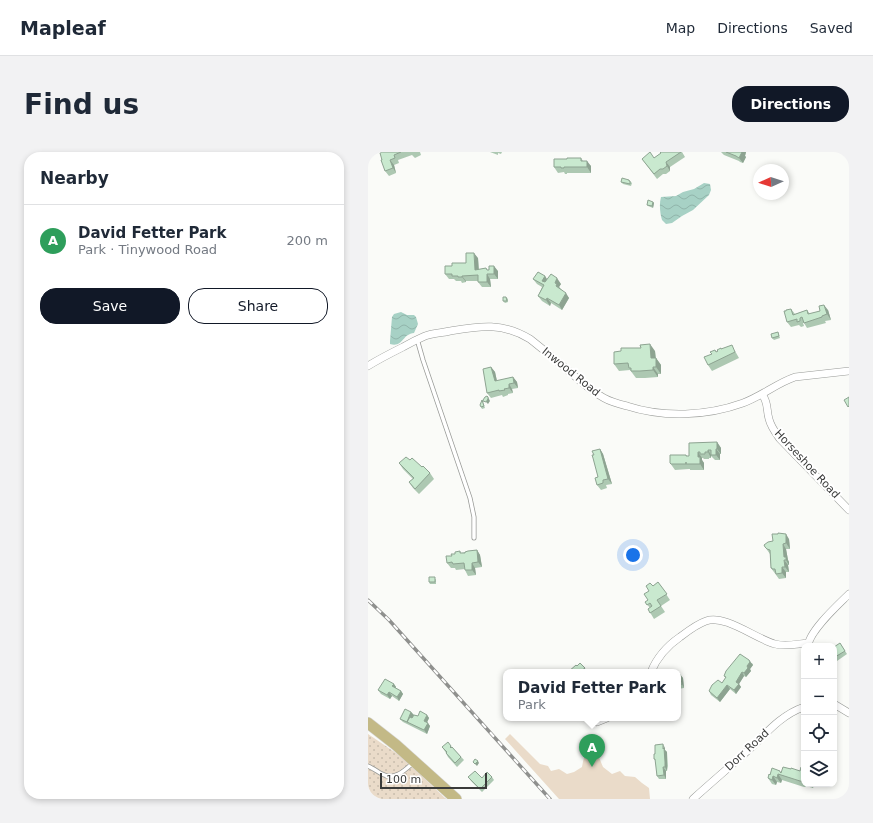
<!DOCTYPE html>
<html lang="en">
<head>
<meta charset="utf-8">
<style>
	:root { --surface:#fff; --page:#f2f2f3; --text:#1f2937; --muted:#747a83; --line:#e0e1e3; --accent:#111827 }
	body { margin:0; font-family:"DejaVu Sans",sans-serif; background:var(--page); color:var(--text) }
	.controls { position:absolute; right:12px; bottom:12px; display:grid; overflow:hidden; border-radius:8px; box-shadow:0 2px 6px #0003 }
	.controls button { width:36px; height:36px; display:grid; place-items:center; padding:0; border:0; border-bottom:1px solid var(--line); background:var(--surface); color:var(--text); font:20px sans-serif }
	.compass { position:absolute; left:385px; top:12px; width:36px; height:36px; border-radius:50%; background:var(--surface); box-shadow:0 2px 6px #0003; rotate:267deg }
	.scale { position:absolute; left:12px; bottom:10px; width:107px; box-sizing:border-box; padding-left:4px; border:2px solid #3a3b3a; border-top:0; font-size:11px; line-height:14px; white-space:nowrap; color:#3a3b3a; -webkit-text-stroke:3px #fff; paint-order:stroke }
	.you { position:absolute; left:265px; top:403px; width:14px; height:14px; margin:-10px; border:3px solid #fff; border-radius:50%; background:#1a73e8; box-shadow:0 0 0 6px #1a73e833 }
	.badge { display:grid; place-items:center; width:26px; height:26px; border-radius:50%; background:var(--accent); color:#fff; font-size:13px; font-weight:700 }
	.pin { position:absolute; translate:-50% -33px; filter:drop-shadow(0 1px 2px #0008) }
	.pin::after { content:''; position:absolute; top:21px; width:14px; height:12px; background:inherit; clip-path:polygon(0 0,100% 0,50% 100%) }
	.popup { position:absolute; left:135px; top:517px; width:178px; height:52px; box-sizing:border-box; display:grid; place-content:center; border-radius:8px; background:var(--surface); filter:drop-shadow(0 1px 3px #0005); font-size:13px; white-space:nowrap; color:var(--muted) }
	.popup b { font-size:15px; color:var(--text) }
	.popup::after { content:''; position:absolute; left:50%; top:100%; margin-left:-8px; border:8px solid transparent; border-top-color:var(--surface) }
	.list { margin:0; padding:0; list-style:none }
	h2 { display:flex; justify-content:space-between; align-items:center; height:52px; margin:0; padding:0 16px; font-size:17px }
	h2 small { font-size:13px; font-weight:400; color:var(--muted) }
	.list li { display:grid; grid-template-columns:26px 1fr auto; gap:12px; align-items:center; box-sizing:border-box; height:72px; padding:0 16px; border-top:1px solid var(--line) }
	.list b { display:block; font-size:15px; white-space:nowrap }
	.list p { margin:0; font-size:13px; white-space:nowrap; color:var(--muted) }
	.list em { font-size:13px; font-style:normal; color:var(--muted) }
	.actions { display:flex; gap:8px; padding:12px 16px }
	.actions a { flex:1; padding:9px 0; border:1px solid var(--accent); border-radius:16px; text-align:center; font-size:14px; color:var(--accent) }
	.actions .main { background:var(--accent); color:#fff }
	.icon { flex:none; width:22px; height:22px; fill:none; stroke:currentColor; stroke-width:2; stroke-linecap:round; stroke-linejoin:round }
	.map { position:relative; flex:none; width:481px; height:647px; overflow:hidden; border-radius:16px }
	header { display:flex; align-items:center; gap:24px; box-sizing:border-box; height:56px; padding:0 20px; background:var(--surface); border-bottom:1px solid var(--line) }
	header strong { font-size:19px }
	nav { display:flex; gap:22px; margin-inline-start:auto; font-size:14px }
	.intro { display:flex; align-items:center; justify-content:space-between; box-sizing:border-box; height:96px; padding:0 24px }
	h1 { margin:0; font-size:28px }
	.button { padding:10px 18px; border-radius:16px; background:var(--accent); color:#fff; font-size:14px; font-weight:700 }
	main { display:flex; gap:24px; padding:0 24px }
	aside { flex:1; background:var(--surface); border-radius:16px; box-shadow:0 2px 6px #0003 }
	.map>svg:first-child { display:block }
	.grass { fill:url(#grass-dots) }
	.park { fill:#eadbc9 }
	.water { fill:url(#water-waves) }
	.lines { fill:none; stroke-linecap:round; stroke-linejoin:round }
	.lane-casing { stroke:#989a97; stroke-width:5 }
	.street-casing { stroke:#989a97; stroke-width:8 }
	.primary-casing { stroke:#d8d8d8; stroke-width:12 }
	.lane { stroke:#fff; stroke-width:3.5 }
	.street { stroke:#fff; stroke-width:7 }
	.primary { stroke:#c3b986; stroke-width:11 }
	.rail-casing { stroke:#8f908e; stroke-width:3.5 }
	.rail { stroke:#fff; stroke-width:2; stroke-dasharray:6; stroke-linecap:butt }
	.wall { fill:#adc8b2 }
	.shaded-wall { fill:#8da391 }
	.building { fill:#c9e9cf; stroke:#8da391 }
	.labels { text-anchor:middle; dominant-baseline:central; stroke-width:4; stroke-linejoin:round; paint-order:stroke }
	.street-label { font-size:11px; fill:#3a3b3a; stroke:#fff }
</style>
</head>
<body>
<header>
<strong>Mapleaf</strong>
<nav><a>Map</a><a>Directions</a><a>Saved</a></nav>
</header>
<div class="intro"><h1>Find us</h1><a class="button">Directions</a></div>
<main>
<aside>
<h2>Nearby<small></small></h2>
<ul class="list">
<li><span class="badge" style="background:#2e9e5b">A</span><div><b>David Fetter Park</b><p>Park · Tinywood Road</p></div><em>200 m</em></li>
</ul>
<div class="actions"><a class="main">Save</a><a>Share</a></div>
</aside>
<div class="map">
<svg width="481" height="647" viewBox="0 0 481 647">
	<defs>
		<pattern id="grass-dots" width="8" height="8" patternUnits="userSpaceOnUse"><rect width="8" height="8" fill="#eadbc9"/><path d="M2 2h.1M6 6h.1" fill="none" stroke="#c9bdad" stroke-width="1.8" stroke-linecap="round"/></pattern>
		<pattern id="water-waves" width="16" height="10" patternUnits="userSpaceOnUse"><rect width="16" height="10" fill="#a7d1c5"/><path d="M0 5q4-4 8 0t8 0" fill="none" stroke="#90b4aa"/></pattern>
	</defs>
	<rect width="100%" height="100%" fill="#fafbf8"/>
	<path class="grass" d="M0 582 34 605 78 647H0Z"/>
	<path class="park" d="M142 582 172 612 180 614 183 619 191 617 199 622 206 620 214 615C216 604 217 600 226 594L232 597 230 603 235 615 244 622 252 619 257 624 267 625 274 631 281 636 282 647H191L137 587Z"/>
	<path class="water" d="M336 31 342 32 343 38 341 43 325 58 314 64 304 71 298 72 294 68C292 61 291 52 293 45L308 44 315 40 326 37Z
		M33 160 39 163H46L48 165 50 172 46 181C34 182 35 196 22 192V189L24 165 26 162Z"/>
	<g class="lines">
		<defs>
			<path id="lane" d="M49 187 55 208 102 346 106 365V386
				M0 614C5 616 10 620 14 622 27 629 37 618 46 610"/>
			<path id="street" d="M0 214C11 207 23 201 35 195 42 191 50 187 57 184 65 181 74 181 82 179 112 174 134 170 162 187 176 198 189 209 202 220 213 230 223 239 236 246 243 250 251 252 259 254 296 266 339 264 375 251 394 244 409 231 427 225L481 219
				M394 242C401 252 398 257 401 267 403 275 407 280 412 287L481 358
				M440 494C441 479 470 453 481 442
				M283 520C289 505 299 494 312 485 320 479 329 472 338 469 357 462 388 487 407 492 418 495 428 492 440 491
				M466 552 481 561
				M229 570 239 566
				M325 647C345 629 365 612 385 594 400 579 415 562 436 555"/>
			<path id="primary" d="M0 571 28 593 88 647"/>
		</defs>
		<use href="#lane" class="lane-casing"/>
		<use href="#street" class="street-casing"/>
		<use href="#primary" class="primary-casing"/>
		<use href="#lane" class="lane"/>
		<use href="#street" class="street"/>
		<use href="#primary" class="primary"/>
		<defs>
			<path id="rail" d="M0 448 21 468 182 647"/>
		</defs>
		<use href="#rail" class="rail-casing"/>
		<use href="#rail" class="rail"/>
	</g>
	<path class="wall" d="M14 0H52L53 3 47 6 44 3 30 8 31 11 26 13 28 21 21 24 17 19 14 8Z
		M122 0H134L133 2 130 1V3Z
		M292 0H314L317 5 302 15V19L298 22H295L289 27 274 7 286 6 293 1Z
		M353 0H378L377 4 378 5 375 11 372 10 371 9 356 3Z
		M213 6 215 9 223 14V21H199V22H197L196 20 190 21 186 15 199 7Z
		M261 28 264 31 263 34 255 32 253 30Z
		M285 50 286 51 285 56 280 54 279 53Z
		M110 106 111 118 118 116 119 118 130 119V127H122L123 135H114L110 130V129H98V130L94 131 93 129H88L86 127H81L77 122 84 114 98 111Z
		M177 124 179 128 193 132 191 135 201 146 194 158 183 151 182 154 174 149 170 144 174 135 169 132 165 127Z
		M138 145 140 147V150L137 151 135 149Z
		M423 157 427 162 439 158 442 162 460 158 463 168 457 169 458 171 439 176 436 171H435L436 174 433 175 431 173 423 175 419 170Z
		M410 180 412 186 406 188 404 186Z
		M354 197 367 199 371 206 344 219 340 213 348 200Z
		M287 199 288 206 293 213V222H290V225L277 226H268L262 218 251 219 246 212Z
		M123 215 127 220 129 229 145 225 149 230 150 236 144 237 145 241 140 242V243L135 245 134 243 123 246 119 241Z
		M114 248 115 250 117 256 114 257 113 255Z
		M349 290 353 296V302H352V308H347L343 304V306H341V307H336L335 306H334V308L336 311V318H322V317H321L307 318 302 311 318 303 319 304H321Z
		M232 297 235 302 244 332 238 333 239 336 233 338 229 333 230 325 226 303Z
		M42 308 54 315 62 321 66 327 51 342 45 336 41 330 45 327 35 317 31 311Z
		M421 387 422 397H418L420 408 421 410V413H420L421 420H418V426L411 427 403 416 402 402 397 395 405 389Z
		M109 398 112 403 114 415 107 416 108 423 100 424 97 418V417L88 418 87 416H83L79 411 84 404 92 399 93 401Z
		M68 427V432H62L61 430Z
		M290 430 302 448 293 454 297 460 286 467 280 457 282 456 277 450 280 448 281 439 285 434Z
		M472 491 479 502 469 509 466 504Z
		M384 511 385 513 382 517 383 519 378 525 376 524 371 532 373 535 368 542 362 537 352 550 343 543 341 539 354 531 358 526 356 524Z
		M209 514 217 516 219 520H200Z
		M310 522 315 526 316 536 310 537Z
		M26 532 28 535V536L33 539 35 542 31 549 24 544 22 547 13 542 10 538Z
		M43 560 46 563 50 564 59 563 61 566 59 571 62 574 59 582 35 570 32 567Z
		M83 594 96 608 89 615 80 605 78 601 74 595Z
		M297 596V598L299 600 300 614 299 619H298V627H291L289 624 288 609 286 607Z
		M436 616V632H446L445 636 438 634V635H436L414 628 413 631 409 630 408 633 404 632 400 626 402 623 423 617 432 619Z
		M100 625 114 626 124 625 126 628 114 640 103 629Z"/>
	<path class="shaded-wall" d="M373 0H378L377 4 378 5 375 11 371 6Z
		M22 8 26 13 28 21 25 16Z
		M219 9 223 14V21L219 15Z
		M298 10 302 15V19L299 14Z
		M285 50 286 51 285 56 284 54Z
		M106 101 110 106 111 124 107 118Z
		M126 114 130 119V127L126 122Z
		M119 122 122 127 123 135 119 130Z
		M94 124 98 129V130L94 125Z
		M177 124 181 130 178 134 174 129Z
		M189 126 193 132 191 135 193 138 188 134 187 131Z
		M198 141 201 146 194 158 191 153Z
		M179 146 183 151 182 154 178 148Z
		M456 153 460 158 463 168 459 162Z
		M282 192 287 199 288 213 283 206Z
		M288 206 293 213V222L288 215Z
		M123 215 127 220 130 234 127 229Z
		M285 215 290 222V225L285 218Z
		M145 225 149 230 150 236 146 231Z
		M141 232 144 237 145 241 141 236Z
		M120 245 122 249 120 252 118 250Z
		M349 290 353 296V302L349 297Z
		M232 297 235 302 244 332 240 327Z
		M348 297 352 302V308L348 303Z
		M340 298 343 303V306L340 300Z
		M330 300 334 306V308L336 311V318L332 312 330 305Z
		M418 382 421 387 422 397 418 391Z
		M415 392 418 397 420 408 421 410V413L416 405Z
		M109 398 112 403 114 415 110 410Z
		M416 408 420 413 421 420 417 415Z
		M104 411 107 416 108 423 104 418Z
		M414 415 418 420V426L414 421Z
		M381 508 385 513 382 517 383 519 378 525 376 521Z
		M374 520 376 524 371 532 373 535 368 542 366 538 368 530Z
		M312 522 315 526 316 536 314 532Z
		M26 532 28 535 27 538 24 534Z
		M359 533 362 537 352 550 349 546Z
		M33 539 35 542 31 549 29 545Z
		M21 540 24 544 22 547 19 543Z
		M43 560 46 563 42 571 39 570 41 573 39 570Z
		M59 563 61 566 58 572 56 569Z
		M60 571 62 574 59 582 56 578Z
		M295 592 297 596V598L299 600V619L297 615Z
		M110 609 111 611 109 614 107 612Z
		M295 615 298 619V627L296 623Z
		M410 622 414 628 413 631 409 626Z
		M405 624 409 630 408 633 404 628Z
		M442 632H446L445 636Z"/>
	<path class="building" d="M14 0H33L26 3 27 6 22 8 25 16 17 19 13 8H14L12 1Z
		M282 0 286 6 293 1 292 0H313L298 10 299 14 295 17H292L286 22 274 7Z
		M358 0H374L371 6 368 4Z
		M199 6H213V9H219V15H196V16H193V15H186V7H199Z
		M254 26 261 28V29H262V32L253 30Z
		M280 48 285 50 284 54 279 53Z
		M98 101H106L107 118 118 116 119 118H121V114H126V122H119V130H110V123L94 124V125H90V124H84V122H77V114H84V111H98Z
		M170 120 177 124 174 129 177 130 183 122 189 126 187 131 189 132 188 134 198 141 191 153 179 146 178 148 170 144 176 133 165 127Z
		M135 145H138L139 149H135Z
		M456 153 459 162 454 164V165L436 171 434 165 432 166V169L429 170V167L419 170 416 159H418V158L423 157 425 163 439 158 440 162 452 159 451 154Z
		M410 180 411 184 404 186 403 182Z
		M282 192 283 206H288V215H285V218L272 219H263V216H261L260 211 246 212V200L253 199V196H273L272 193Z
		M364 193 367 200 340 213 336 205 344 202 342 200 347 198 348 200 350 199 349 198 353 196V197Z
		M123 215 127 229 145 225 146 231 141 232V236L136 237 137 238 131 239V238L119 241 115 217Z
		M119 244 120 245V247L118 250 115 249V248L117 245Z
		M481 245V254L480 255 476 248Z
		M114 248 116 254 113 255 112 253Z
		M349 290V297H348V303H343V298H340V300H337V302H332V300H330V305H332V312H318V310V312H303L302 311V303H318V304H321V291Z
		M232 297 240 327 235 328V331L229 333 227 326 230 325 225 306 224 303H226L224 299Z
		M38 305 42 308 44 306 54 315 55 314 62 321 47 337 41 330 46 326 31 311Z
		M410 381 418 382V391L415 392 416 405H418V408H416L417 415H414V421L408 422 407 417H404V416H403L402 398 399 397 397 395 396 393 400 390 405 389 404 382H410Z
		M109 398 110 410 104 411V418H97L96 411 85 412 84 410 79 411 78 404H84L83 402H87V400L92 399V401H97V400L100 399Z
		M61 425H67V430H61Z
		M290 430 299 442 289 448 293 454 282 461 280 457 284 454 282 451 279 453 277 450 280 448 276 442 281 439 278 434 282 431 285 434Z
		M472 491 477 499 467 505 466 504V495Z
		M372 502 381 508 382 510 379 514 380 516 376 521 374 520 368 530 371 532 366 538 359 533 349 546 341 539 344 533 350 528 354 531 358 525 356 524 358 519Z
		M212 511 217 516 213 519 214 520H200L208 513 209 514Z
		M310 522H312L314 532 310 533Z
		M17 527 26 532 24 534 33 539 29 545 21 540 19 543 10 538Z
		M37 557 43 560 39 570 32 567Z
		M52 559 59 563 56 569 60 571 56 578 39 570 42 565 44 566 46 563 50 564Z
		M80 590 83 594 82 595 83 596 84 595 93 605 87 611 78 601 79 600 74 595Z
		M295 592V597L296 596 297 610V615H295L296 623 289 624 287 607H286V602H287V593Z
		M107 607 110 609 107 612 105 610Z
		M415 615 423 617V616L432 619 433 615 436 616V630L432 629 410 622 409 626 405 624 404 628 400 626 401 622 402 623 404 616 412 619V620L413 621Z
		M107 619 114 626 119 620 124 625 112 637 100 625Z"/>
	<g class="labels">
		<g class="street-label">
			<text transform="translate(203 220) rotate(39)">Inwood Road</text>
			<text transform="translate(439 312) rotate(47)">Horseshoe Road</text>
			<text transform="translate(379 598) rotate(-43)">Dorr Road</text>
		</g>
	</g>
</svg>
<div class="controls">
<button>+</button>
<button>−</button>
<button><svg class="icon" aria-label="locate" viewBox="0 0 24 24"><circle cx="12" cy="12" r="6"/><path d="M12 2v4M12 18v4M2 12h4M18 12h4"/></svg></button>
<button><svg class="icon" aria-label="layers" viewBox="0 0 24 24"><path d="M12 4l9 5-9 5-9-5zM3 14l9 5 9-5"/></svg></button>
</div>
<svg class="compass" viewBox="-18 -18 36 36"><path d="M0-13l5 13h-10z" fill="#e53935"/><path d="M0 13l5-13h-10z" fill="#747a83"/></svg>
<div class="scale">100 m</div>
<div class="you"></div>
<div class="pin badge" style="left:224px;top:615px;background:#2e9e5b">A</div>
<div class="popup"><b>David Fetter Park</b>Park</div>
</div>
</main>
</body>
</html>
